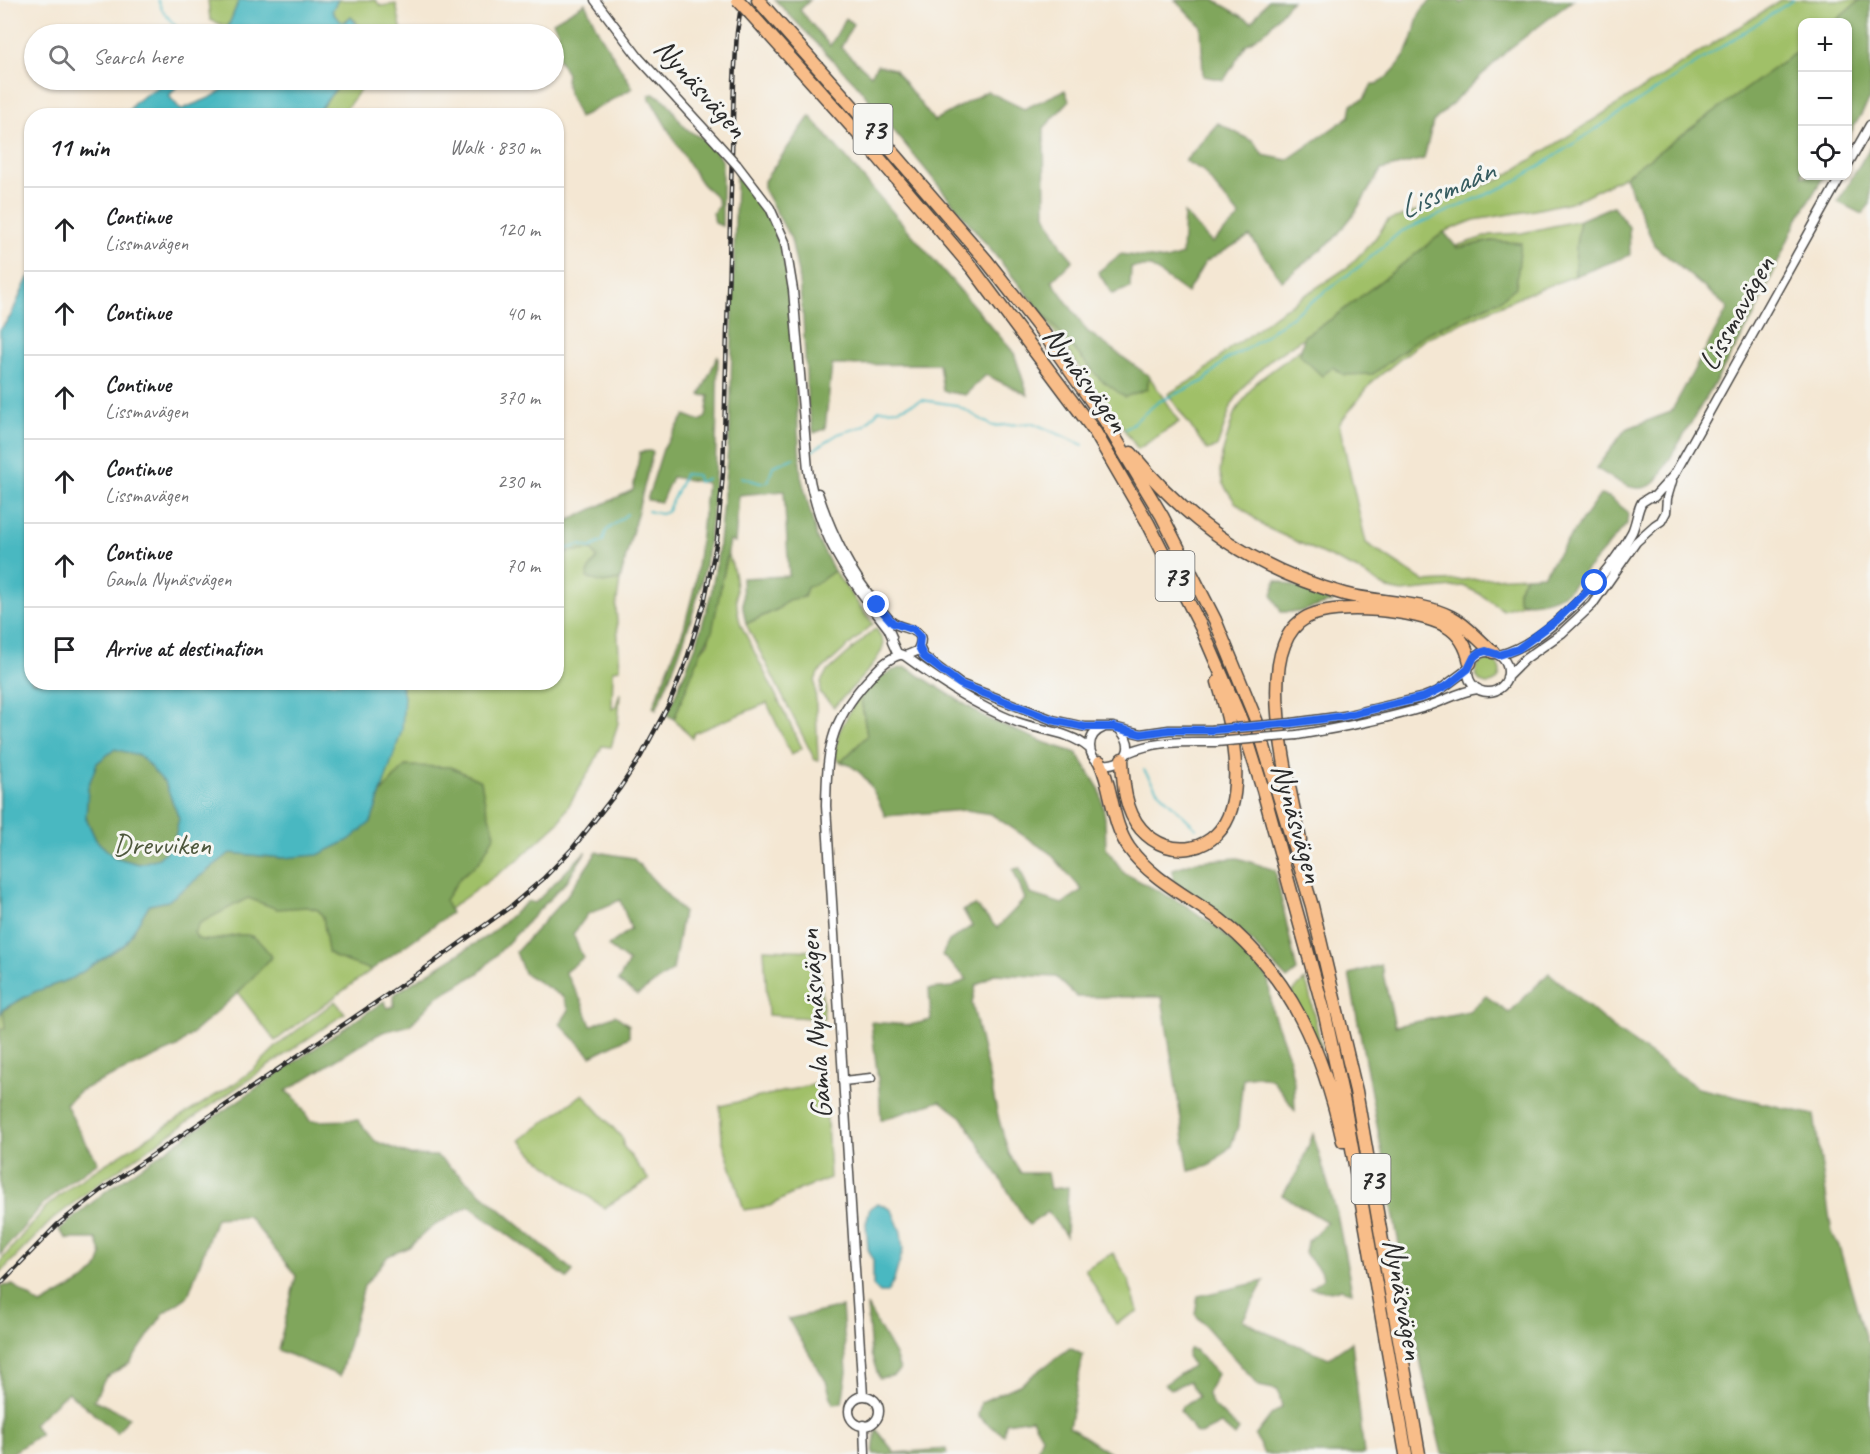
<!DOCTYPE html>
<html lang="en">
<head>
<meta charset="utf-8">
<style>
	:root { --surface:#fff; --page:#f2f2f2; --text:#202124; --muted:#757577; --line:#e0e0e0 }
	body { margin:0; font-family:Caveat,sans-serif; background:var(--page); color:var(--text) }
	.controls { position:absolute; right:18px; top:18px; display:grid; overflow:hidden; border-radius:12px; box-shadow:0 2px 4px #0004 }
	.controls button { width:54px; height:54px; display:grid; place-items:center; padding:0; border:0; border-bottom:2px solid var(--line); background:var(--surface); color:var(--text); font:30px sans-serif }
	.stop { position:absolute; width:18px; height:18px; margin:-14px; border:4px solid #2563eb; border-radius:50%; background:#fff }
	.stop.end { background:#2563eb; border-color:#fff; box-shadow:0 2px 6px #0008 }
	.list { margin:0; padding:0; list-style:none }
	h2 { display:flex; justify-content:space-between; align-items:center; height:78px; margin:0; padding:0 24px; font-size:26px }
	h2 small { font-size:20px; font-weight:400; color:var(--muted) }
	.list li { display:grid; grid-template-columns:39px 1fr auto; gap:18px; align-items:center; box-sizing:border-box; height:84px; padding:0 24px; border-top:2px solid var(--line) }
	.list b { display:block; font-size:22px; white-space:nowrap }
	.list p { margin:0; font-size:20px; white-space:nowrap; color:var(--muted) }
	.list em { font-size:20px; font-style:normal; color:var(--muted) }
	.icon { flex:none; width:33px; height:33px; fill:none; stroke:currentColor; stroke-width:2; stroke-linecap:round; stroke-linejoin:round }
	.map { position:relative; flex:none; width:1870px; height:1454px; overflow:hidden }
	.search { position:absolute; background:var(--surface); box-shadow:0 2px 4px #0004; left:24px; top:24px; width:540px; height:66px; display:flex; align-items:center; gap:15px; box-sizing:border-box; padding:0 21px; border-radius:33px; color:var(--muted); font-size:22px }
	.panel { position:absolute; background:var(--surface); box-shadow:0 2px 4px #0004; left:24px; top:108px; width:540px; height:582px; border-radius:24px }
	.map>svg:first-child { display:block }
	.green { fill:#a0c068; stroke:#66764a; stroke-width:1.5 }
	.forest { fill:#80a65c; stroke:#566844; stroke-width:1.5 }
	.water { fill:#49b8c1; stroke:#3a7276; stroke-width:1.5; fill-rule:evenodd }
	.lines { fill:none; stroke-linecap:round; stroke-linejoin:round }
	.stream { stroke:#49b8c1; stroke-width:2 }
	.minor-casing { stroke:#494744; stroke-width:11 }
	.highway-casing { stroke:#494744; stroke-width:15 }
	.minor { stroke:#fff; stroke-width:8 }
	.highway { stroke:#f8bd89; stroke-width:12 }
	.rail-casing { stroke:#2b2b2b; stroke-width:4.5 }
	.rail { stroke:#f6f6f2; stroke-width:2; stroke-dasharray:7; stroke-linecap:butt }
	.minor-bridge-casing { stroke:#494744; stroke-width:11; stroke-linecap:butt }
	.highway-bridge-casing { stroke:#494744; stroke-width:15; stroke-linecap:butt }
	.minor-bridge { stroke:#fff; stroke-width:8 }
	.highway-bridge { stroke:#f8bd89; stroke-width:12 }
	.route { stroke:#2563eb; stroke-width:8 }
	.labels { text-anchor:middle; dominant-baseline:central; stroke-width:6; stroke-linejoin:round; paint-order:stroke }
	.shield { fill:#f6f6f2; stroke:#686867; stroke-width:1.5 }
	.shield-label { font-size:28px; font-weight:bold; fill:#2b2b2b }
	.street-label { font-size:30px; fill:#2b2b2b; stroke:#f6f6f2 }
	.park-label { font-size:30px; fill:#4e583d; stroke:#f6f6f2 }
	.water-label { font-size:32px; font-style:italic; fill:#365c60; stroke:#f6f6f2 }
</style>
</head>
<body>
<div class="map">
<svg width="1870" height="1454" viewBox="0 0 1870 1454">
	<rect width="100%" height="100%" fill="#f6f6f2"/>
	<filter id="ink" filterUnits="userSpaceOnUse"><feTurbulence type="fractalNoise" baseFrequency=".0167" numOctaves="2"/><feDisplacementMap in="SourceGraphic" scale="12" xChannelSelector="R" yChannelSelector="G"/><feConvolveMatrix kernelMatrix="1 2 1 2 8 2 1 2 1" color-interpolation-filters="sRGB"/></filter>
	<filter id="wash" filterUnits="userSpaceOnUse"><feTurbulence type="fractalNoise" baseFrequency=".008" numOctaves="4" result="noise"/><feDisplacementMap in="SourceGraphic" scale="24" xChannelSelector="R" yChannelSelector="G"/><feGaussianBlur stdDeviation="1.35" result="paint"/><feColorMatrix in="noise" values="0 0 0 0 0 0 0 0 0 0 0 0 0 0 0 0 0 1.4 0 .05"/><feComposite in="paint" operator="in"/></filter>
	<g filter="url(#wash)">
		<rect width="100%" height="100%" fill="#f4e7d3"/>
		<path class="green" d="M239 0 228 27 210 20 208 0Z
			M338 0H375L381 6 396 4 402 32 400 34H362L356 21 350 17 343 23 336 17 332 11Z
			M1781 0H1860L1834 22H1802V48L1625 176 1575 201 1530 211 1474 220 1444 232 1333 318 1271 359 1244 386 1232 404 1217 447 1207 450 1168 394 1199 376 1230 348 1246 338 1275 315 1348 267 1374 240 1388 220 1409 214 1501 179Z
			M343 80H368L341 115H315Z
			M1580 220 1576 245 1575 276 1529 293 1425 339 1373 381 1339 424 1366 543 1425 582 1526 576 1518 590V600L1524 603 1503 610 1478 593 1463 586 1402 592 1388 589 1356 569 1265 527 1235 502 1223 484 1220 473 1222 455 1234 414 1255 383 1301 349 1300 355 1333 367 1373 374 1425 334 1500 300 1492 241 1457 248 1456 246 1491 235 1522 233Z
			M1030 298 1100 379 1147 389 1149 376 1179 422 1138 449Z
			M582 515 615 581 620 580 616 607 620 669 613 670 612 709 616 706 620 693 618 723 611 747 602 746 594 763 559 822 519 859 367 968 371 970 275 1041 238 993 240 991 60 1099 0 1201V721L32 682H556L557 526Z
			M728 555C741 581 732 600 741 625L802 748 791 755 767 703 694 733 692 738 674 719 701 651 708 643Z
			M834 571 873 624 818 673 815 681 818 760H815L746 624 778 609 788 600 804 597 807 587 816 584Z
			M876 628C879 634 884 640 883 646 881 660 845 695 834 707L820 693 821 682 826 673Z
			M1476 672a12 12 0 1 1 24 0a12 12 0 1 1-24 0Z
			M860 693 867 736 841 762 834 756 839 732Z
			M764 949 818 951 824 1019 768 1015Z
			M1305 980 1308 988 1322 1051 1291 993Z
			M335 1001 345 1013 99 1183 52 1220 0 1273V1262L24 1233 46 1207 75 1183 237 1082 254 1069 278 1045Z
			M825 1082 830 1178 799 1190 770 1206 744 1210 722 1139 720 1106Z
			M583 1094 623 1139V1146L649 1180 604 1208 536 1157 520 1140Z
			M1113 1253 1128 1279 1138 1311 1116 1324 1085 1269Z"/>
		<path class="forest" d="M775 0H810L800 10 830 46 846 18 853 24 841 48 871 75 877 65 894 69 934 121 987 91 1024 109 1065 90 1069 101 1044 128 1045 214 1063 248 1073 260 1052 281 1087 331 1149 376 1147 389 1125 397 1100 379 1030 298 856 84Z
			M1175 0H1214L1252 22 1268 0H1292L1268 29 1246 45 1224 80 1203 76 1201 26Z
			M1432 0H1458L1461 3 1466 0H1573L1509 49 1433 122 1424 159 1381 170 1354 214 1334 239 1282 281 1250 236 1205 262 1187 293 1151 267H1131L1130 288 1112 294 1098 272 1121 254 1166 260 1182 255 1184 213 1212 243 1240 217 1202 170 1185 161 1218 123 1254 142 1263 155 1287 160 1350 116 1352 104 1364 99 1372 84H1378C1392 74 1403 62 1410 45 1419 26 1412 15 1432 0Z
			M1860 0H1870V99L1848 137V22H1834Z
			M585 3 599 33 633 88 579 118C574 103 563 90 567 74L554 51V44L558 31 553 22Z
			M1802 48V176H1824L1796 222 1753 318 1656 482C1636 498 1614 479 1596 468L1626 429 1671 412 1728 308 1654 245 1625 176Z
			M653 94C673 100 672 115 686 128 691 133 696 135 702 138 710 143 716 153 722 160V226L715 223 713 213 719 205C717 192 706 191 700 181 681 154 666 125 649 97V95Z
			M810 116 1014 353 1028 395 986 375 965 395 943 391 939 364 832 365 825 429 814 433 808 408 803 318 798 273 791 239 764 190V181Z
			M1870 147V204L1862 214 1838 202Z
			M736 176C745 187 756 197 764 209 778 233 784 259 789 286L801 476 817 538 834 571 816 584 807 587 804 597 788 600 778 609 746 624 743 608 742 578 789 576 784 491 739 495 735 542 730 541 712 632 701 651 674 719 667 715 697 643 711 594 718 553 730 428Z
			M1613 206 1629 227 1630 255 1575 276 1576 245 1580 220Z
			M1444 232 1457 248 1492 241 1521 243 1516 287 1500 300 1425 334 1373 374 1344 375 1333 367 1322 376 1300 355 1304 336 1333 318Z
			M718 355C716 428 718 503 703 575 692 622 676 665 656 709L653 707 684 628 695 585 707 483 672 477 661 502 647 500 663 449 685 415 700 421 706 417 709 396 700 395Z
			M649 451 653 452 620 580 603 583 587 578 588 571 597 558 592 550 567 552 557 573V526L633 490 640 452Z
			M1600 495 1609 497 1628 512 1627 524 1568 591C1556 599 1531 607 1518 600V590L1526 576 1543 575Z
			M1276 580 1324 596 1333 602 1298 612H1281L1272 595Z
			M906 667 988 719 1046 743 1077 753 1100 790 1105 818 1106 848 1124 873 1185 905 1218 928 1268 977 1272 1010 1288 1054 1294 1083 1295 1110 1272 1079 1257 1076 1243 1078 1238 1126 1231 1146 1209 1166 1189 1171 1162 997H1077L1056 977 994 974 976 986 972 1003 999 1120 1009 1154 1021 1173H1047L1050 1189 1068 1187 1066 1236 1048 1212 1029 1225 962 1117 940 1101 881 1120 879 1088 871 1022 910 1025 931 1020 929 989 953 987 967 979 942 955 949 941 972 926 963 910 975 905 997 928 1025 899 1013 869 1020 868 1030 894 1062 904 1082 890 1050 853 991 814 966 810 885 816C875 793 866 769 841 762L867 736 860 693C875 681 886 670 906 667Z
			M115 749 140 755 165 783 179 818 174 843 160 858 139 864 114 857 96 840 86 817 88 787 97 763Z
			M405 766 451 767 481 781 485 803 495 834 480 861 460 878 445 900 451 913 371 970 337 958 328 952 323 917 318 910 307 907 277 909 248 898 200 923 194 933 198 939C217 944 236 931 251 936 260 939 266 950 272 957L238 993 177 1047 79 1091 66 1104 81 1135 98 1162 72 1180 43 1204 0 1255V1030L5 1028 3 1010 34 992 73 978 125 944 149 905 168 901 230 853 283 858 371 822 381 793Z
			M586 851 567 881 479 973 438 996 410 1025 383 1032 368 1040 286 1091 297 1100 310 1121 358 1120 375 1141 410 1155 437 1156 573 1271 568 1279 469 1206 430 1228 409 1247 388 1256 364 1286 340 1376 278 1350 296 1276 248 1216 216 1218 188 1296 163 1314 130 1363 106 1377 94 1400 129 1417 117 1433 68 1392 33 1424 40 1434 11 1454H0L1 1286 13 1285 41 1305 87 1279 97 1269 102 1255 96 1239H67L59 1230 106 1191 384 1001 388 1008 394 1006 393 995 489 935 528 901 535 903Z
			M597 852 633 858 683 912 673 970 637 995 618 981 629 962 608 946 631 929 620 900 588 914 573 934 583 958 565 972 582 1002 591 1026 615 1015 629 1025V1037L591 1056 560 1024 569 1010 563 997 524 973 516 952 565 898Z
			M1238 858 1275 870 1297 971 1287 979 1247 937 1173 882V869L1197 861Z
			M1381 965 1395 1026 1469 1011 1486 996 1509 1013 1549 973 1617 1031 1698 1088 1814 1115 1832 1233 1839 1246 1867 1343 1870 1344V1454H1442L1423 1374 1349 974Z
			M1313 1134 1337 1214 1352 1292 1341 1289 1331 1292 1310 1288 1323 1279 1322 1273 1305 1253 1307 1242 1327 1222 1282 1195 1298 1172Z
			M1264 1281 1243 1320 1267 1333 1329 1358 1352 1342 1364 1454H1264L1255 1436 1271 1415 1282 1407 1278 1390 1259 1386 1195 1314 1198 1296Z
			M867 1306 895 1355 900 1370 892 1376 879 1378 871 1354Z
			M842 1307 847 1372 842 1403 833 1404 826 1381 788 1319Z
			M1070 1348 1083 1355 1069 1427 1111 1454H1036L1042 1436 1032 1419 1006 1423 1004 1435 986 1423 978 1415 981 1402 1021 1384Z
			M1189 1349 1195 1350 1217 1374 1207 1393 1213 1405 1239 1430 1235 1436 1221 1424 1201 1434 1195 1432 1180 1411 1182 1406 1198 1397 1189 1381 1171 1389 1165 1384 1193 1365 1187 1356Z
			M876 1429 895 1453 946 1449 947 1454H873Z"/>
		<path class="water" d="M239 0H338L332 11 336 17 343 23 351 17C356 22 357 28 362 34H230L228 27Z
			M168 80H182L169 96 181 110C202 99 216 100 231 80H343L315 115H126L135 102Z
			M31 276 32 682H400L404 696 402 730 371 822 349 840 318 855 283 858 230 853 168 901 149 905 125 944 73 978 34 992 3 1009 0 1015V330L10 317 28 278ZM115 749 140 756 165 783 179 818 174 843 159 858 139 864 114 857 96 840 86 818 88 787 97 763Z
			M878 1203 892 1210 901 1232 903 1250 894 1280 887 1293H880L873 1286V1260L868 1249 866 1223 870 1208Z"/>
		<g class="lines">
			<path class="stream" d="M158 0 162 10 182 34
				M1126 429 1158 402 1204 381 1224 361 1250 347 1364 263 1400 232 1515 182 1793 0
				M812 451 838 434 864 426 879 410 899 409 922 400 956 405 993 426 1033 423 1083 445
				M741 477 760 483 768 482 773 466 794 458
				M648 511 661 514 668 511C672 498 680 488 684 474L697 475 698 482 707 479
				M556 552 580 545 590 548 603 541 606 531 627 514
				M1144 770 1157 790 1196 828"/>
		</g>
	</g>
	<g filter="url(#ink)">
		<g class="lines">
			<defs>
				<path id="minor" d="M595 0 639 58 718 144
					M1848 164 1870 125
					M737 165 770 208 785 242 793 290 808 470C820 539 846 574 888 628L892 637
					M818 493C831 532 852 577 880 608 884 613 888 619 892 622 903 631 931 627 917 651L905 656 897 653 892 642
					M919 647 924 657 960 684 1053 720 1085 727H1113L1141 734 1169 730H1212
					M1468 672a20 20 0 1 1 40 0a20 20 0 1 1-40 0Z
					M1499 655C1547 643 1609 574 1632 532 1637 521 1637 510 1642 502L1650 497H1654L1674 475 1841 176
					M905 656C941 682 976 706 1017 722 1042 731 1070 731 1090 749
					M1507 677 1525 659 1562 633 1592 605 1636 542 1655 525 1661 521 1666 512 1667 498 1672 481
					M1292 723 1344 716 1424 697 1437 692 1468 669
					M1103 728C1095 731 1090 737 1090 746 1091 780 1149 761 1120 730
					M1297 735C1340 728 1383 720 1425 707 1443 702 1459 691 1478 689
					M1127 753C1157 740 1183 742 1216 742
					M843 1081 871 1078
					M863 1396 826 806C827 751 829 723 867 681 877 670 886 659 900 655
					M849 1411a15 15 0 1 1 30 0a15 15 0 1 1-30 0Z
					M864 1425 865 1454"/>
				<path id="highway" d="M758 0 885 143 986 260 1045 335 1104 419 1162 516 1215 620 1256 720 1312 906 1356 1091 1419 1454
					M751 14 862 138 973 269 1095 432 1148 523 1201 627 1241 720 1263 790 1325 1015 1344 1103 1406 1454
					M1131 453C1189 524 1255 569 1344 594 1378 603 1420 601 1451 617 1467 625 1479 641 1493 652
					M1122 759C1123 783 1125 811 1141 829 1170 862 1219 852 1231 809 1242 769 1230 721 1218 682
					M1100 762C1113 790 1111 822 1129 848 1151 879 1189 897 1219 919 1292 976 1323 1053 1343 1141
					M1300 840C1290 789 1265 693 1284 645 1288 634 1296 623 1307 617 1336 602 1417 610 1446 626 1460 634 1467 647 1470 663"/>
			</defs>
			<use href="#minor" class="minor-casing"/>
			<use href="#highway" class="highway-casing"/>
			<use href="#minor" class="minor"/>
			<use href="#highway" class="highway"/>
			<defs>
				<path id="rail" d="M0 1284 57 1225 103 1189 416 975 510 907 543 879 572 849 620 788 641 756 669 704 686 662 704 603 717 540 723 473 734 82 737 32 742 0"/>
			</defs>
			<use href="#rail" class="rail-casing"/>
			<use href="#rail" class="rail"/>
			<defs>
				<path id="minor-bridge" d="M718 144 737 165
					M1212 730 1292 723
					M1216 742 1297 735"/>
				<path id="highway-bridge" d="M738 0 751 14"/>
			</defs>
			<use href="#minor-bridge" class="minor-bridge-casing"/>
			<use href="#highway-bridge" class="highway-bridge-casing"/>
			<use href="#minor-bridge" class="minor-bridge"/>
			<use href="#highway-bridge" class="highway-bridge"/>
		</g>
	</g>
	<g class="lines" filter="url(#ink)">
		<path class="route" d="M877 605 893 623 914 630 920 637 919 647 924 657 960 684 1053 720 1085 727H1113L1141 734 1169 730H1212L1292 723 1344 716 1424 697 1448 685 1468 669 1474 657 1479 653 1486 651 1499 655 1518 649 1557 620 1595 583"/>
	</g>
	<g class="labels">
		<g class="shield">
			<rect x="853.5" y="104" width="39" height="50" rx="4.5"/>
			<rect x="1155.5" y="551" width="39" height="50" rx="4.5"/>
			<rect x="1351.5" y="1154" width="39" height="50" rx="4.5"/>
		</g>
		<g class="shield-label">
			<text x="873" y="129">73</text>
			<text x="1175" y="576">73</text>
			<text x="1371" y="1179">73</text>
		</g>
		<g class="street-label">
			<text transform="translate(701 88) rotate(48)">Nynäsvägen</text>
			<text transform="translate(1736 313) rotate(-61)">Lissmavägen</text>
			<text transform="translate(1086 379) rotate(54)">Nynäsvägen</text>
			<text transform="translate(1298 823) rotate(74)">Nynäsvägen</text>
			<text transform="translate(815 1024) rotate(-94)">Gamla Nynäsvägen</text>
			<text transform="translate(1404 1299) rotate(80)">Nynäsvägen</text>
		</g>
		<g class="park-label">
			<text x="162" y="844">Drevviken</text>
		</g>
		<g class="water-label">
			<text transform="translate(1446 189) rotate(-24)">Lissmaån</text>
		</g>
	</g>
</svg>
<div class="controls">
<button>+</button>
<button>−</button>
<button><svg class="icon" aria-label="locate" viewBox="0 0 24 24"><circle cx="12" cy="12" r="6"/><path d="M12 2v4M12 18v4M2 12h4M18 12h4"/></svg></button>
</div>
<div class="stop" style="left:1595px;top:583px"></div>
<div class="stop end" style="left:877px;top:605px"></div>
<div class="search"><svg class="icon" aria-label="search" viewBox="0 0 24 24"><circle cx="10" cy="10" r="6"/><path d="M15 15l6 6"/></svg>Search here</div>
<section class="panel">
<h2>11 min<small>Walk · 830 m</small></h2>
<ul class="list">
<li><svg class="icon" aria-label="ahead" viewBox="0 0 24 24"><path d="M12 20V5M6 11l6-6 6 6"/></svg><div><b>Continue</b><p>Lissmavägen</p></div><em>120 m</em></li>
<li><svg class="icon" aria-label="ahead" viewBox="0 0 24 24"><path d="M12 20V5M6 11l6-6 6 6"/></svg><div><b>Continue</b></div><em>40 m</em></li>
<li><svg class="icon" aria-label="ahead" viewBox="0 0 24 24"><path d="M12 20V5M6 11l6-6 6 6"/></svg><div><b>Continue</b><p>Lissmavägen</p></div><em>370 m</em></li>
<li><svg class="icon" aria-label="ahead" viewBox="0 0 24 24"><path d="M12 20V5M6 11l6-6 6 6"/></svg><div><b>Continue</b><p>Lissmavägen</p></div><em>230 m</em></li>
<li><svg class="icon" aria-label="ahead" viewBox="0 0 24 24"><path d="M12 20V5M6 11l6-6 6 6"/></svg><div><b>Continue</b><p>Gamla Nynäsvägen</p></div><em>70 m</em></li>
<li><svg class="icon" aria-label="arrive" viewBox="0 0 24 24"><path d="M6 21V4h12l-3 4 3 4H6"/></svg><div><b>Arrive at destination</b></div></li>
</ul>
</section>
</div>
</body>
</html>
